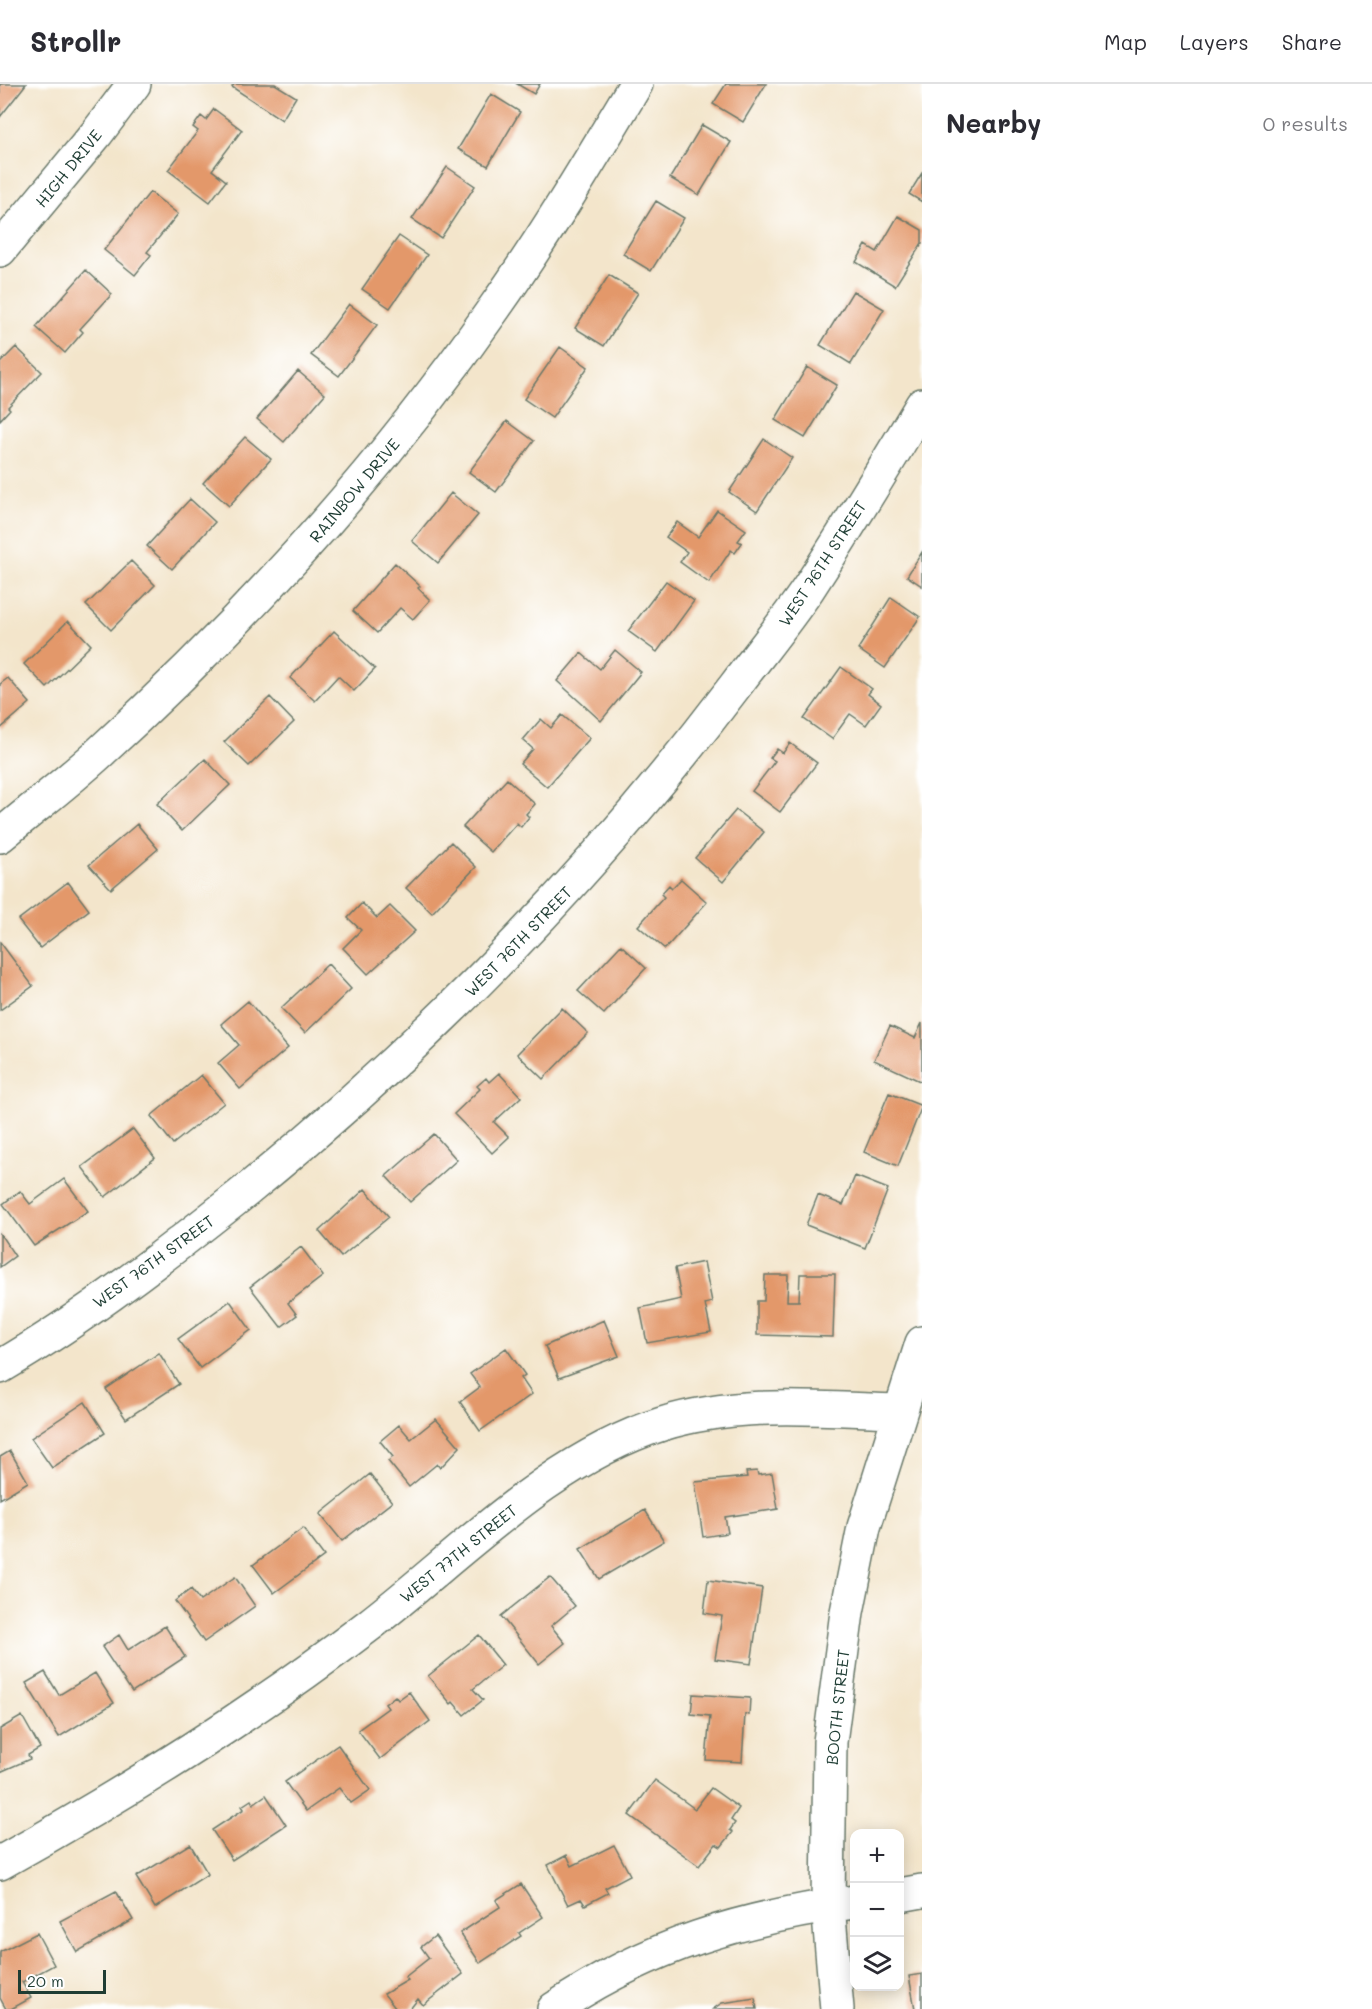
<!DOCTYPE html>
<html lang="en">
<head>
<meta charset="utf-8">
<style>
	:root { --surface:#fff; --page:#f2f2f3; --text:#2b2b33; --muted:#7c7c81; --line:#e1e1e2 }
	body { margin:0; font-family:Mali,sans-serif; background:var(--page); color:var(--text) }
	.controls { position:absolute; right:18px; bottom:18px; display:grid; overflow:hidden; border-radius:12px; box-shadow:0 3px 15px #0003 }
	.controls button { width:54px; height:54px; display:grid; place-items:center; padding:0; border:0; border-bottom:2px solid var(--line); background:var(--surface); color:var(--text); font:30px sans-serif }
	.scale { position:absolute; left:18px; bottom:15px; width:88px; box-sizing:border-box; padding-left:6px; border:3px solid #1f3d34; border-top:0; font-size:16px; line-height:21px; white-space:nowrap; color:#1f3d34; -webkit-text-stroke:4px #fff; paint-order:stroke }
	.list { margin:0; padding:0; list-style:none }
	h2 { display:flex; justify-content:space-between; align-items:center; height:78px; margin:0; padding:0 24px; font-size:26px }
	h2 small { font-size:20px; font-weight:400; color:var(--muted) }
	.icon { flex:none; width:33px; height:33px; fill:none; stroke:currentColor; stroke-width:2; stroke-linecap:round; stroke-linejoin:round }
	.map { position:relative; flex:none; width:922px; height:1925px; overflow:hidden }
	header { display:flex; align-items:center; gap:36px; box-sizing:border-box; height:84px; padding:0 30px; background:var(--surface); border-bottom:2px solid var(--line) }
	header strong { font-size:28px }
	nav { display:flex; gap:33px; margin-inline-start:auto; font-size:21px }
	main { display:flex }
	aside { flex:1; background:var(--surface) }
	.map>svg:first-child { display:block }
	.building { fill:#e3986b }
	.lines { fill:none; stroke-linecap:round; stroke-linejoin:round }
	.minor-casing { stroke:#697869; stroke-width:36 }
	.minor { stroke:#fff; stroke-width:33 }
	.labels { text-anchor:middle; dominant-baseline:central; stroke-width:4.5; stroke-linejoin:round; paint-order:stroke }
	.street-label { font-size:16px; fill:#1f3d34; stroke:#fff }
</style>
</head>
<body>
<header>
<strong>Strollr</strong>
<nav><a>Map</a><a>Layers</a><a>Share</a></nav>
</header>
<main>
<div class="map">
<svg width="922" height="1925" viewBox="0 0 922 1925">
	<rect width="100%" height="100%" fill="#fff"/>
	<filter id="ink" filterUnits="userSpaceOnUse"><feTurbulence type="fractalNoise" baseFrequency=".0167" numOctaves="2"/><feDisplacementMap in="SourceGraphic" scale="12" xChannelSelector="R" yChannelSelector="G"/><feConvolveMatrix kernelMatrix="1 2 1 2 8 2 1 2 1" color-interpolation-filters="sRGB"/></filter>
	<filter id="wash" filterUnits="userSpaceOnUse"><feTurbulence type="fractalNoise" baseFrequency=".008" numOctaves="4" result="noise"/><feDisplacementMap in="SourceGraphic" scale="24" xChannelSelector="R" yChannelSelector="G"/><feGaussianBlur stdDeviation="1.35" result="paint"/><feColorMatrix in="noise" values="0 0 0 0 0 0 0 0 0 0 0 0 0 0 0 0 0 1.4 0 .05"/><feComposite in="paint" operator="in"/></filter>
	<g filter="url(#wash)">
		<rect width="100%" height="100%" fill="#f3e5cb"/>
		<g id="blocks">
			<path class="building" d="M0 0H26L0 33Z
				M234 0H275L296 13 282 36 232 3Z
				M517 0H540L534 10Z
				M726 0H766L743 38 713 20Z
				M491 10 520 28 488 82 458 65Z
				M214 25 242 46 212 86 226 97 210 118 168 86 198 47 193 43 201 32 206 36Z
				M702 41 731 58 699 111 670 94Z
				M447 83 475 102 441 154 412 135Z
				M922 89V118L909 110Z
				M150 108 178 130 147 168 151 171 135 191 104 166Z
				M656 117 684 134 651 187 623 170Z
				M898 132 922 146V159L895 202 856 178 866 161 877 168Z
				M399 152 427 171 390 224 362 205Z
				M86 186 112 210 80 245 83 248 65 269 36 243Z
				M609 191 638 209 604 262 575 244Z
				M853 207 884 225 851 280 820 261Z
				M349 220 377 241 339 292 311 271Z
				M16 263 42 288 8 323 10 325 0 336V279Z
				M560 263 588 283 552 334 524 315Z
				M807 283 837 301 805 354 775 336Z
				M298 287 325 310 284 358 257 335Z
				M507 337 534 357 496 408 469 388Z
				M245 353 271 375 229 422 203 399Z
				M764 355 792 374 757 427 729 408Z
				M451 409 478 431 438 479 412 457Z
				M190 415 215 438 172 485 147 462Z
				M717 426 746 446 738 457 742 459 735 469 731 466 709 499 680 478 687 468 666 453 677 438 698 453Z
				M922 468V502L907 492Z
				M131 477 155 501 111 546 86 521Z
				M395 479 420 502 418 504 430 516 413 535 400 524 377 549 353 527Z
				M666 497 694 517 657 568 628 547Z
				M891 513 920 533 885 584 858 565Z
				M68 537 91 561 47 604 24 580Z
				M334 547 375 585 354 607 338 592 315 617 290 594Z
				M615 566 641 588 601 637 557 597 581 569 600 585Z
				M841 583 872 605 868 610 881 620 866 641 850 630 832 655 804 635Z
				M8 594 30 619 0 645V600Z
				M270 613 294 638 249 682 224 658Z
				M562 631 590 654 547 703 520 680 533 665 523 656 541 635 551 644Z
				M790 659 817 679 780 728 752 707 775 677 770 674 777 665 783 669Z
				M205 675 230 701 182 747 157 720Z
				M507 695 535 720 526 730 529 733 521 743 517 739 491 768 463 743Z
				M736 726 764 748 723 798 695 774Z
				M137 740 158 765 111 805 89 781Z
				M451 758 476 783 432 829 406 804Z
				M681 795 707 818 665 865 638 842 664 813 661 810 669 801 672 804Z
				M68 798 89 826 40 864 18 836Z
				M362 819 377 834 390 822 415 847 368 890 343 864 361 846 348 834Z
				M0 858 33 902 0 926Z
				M621 861 646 884 604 930 578 907Z
				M328 880 351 905 305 949 281 924Z
				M248 917 288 964 240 1005 218 979 239 961 221 940Z
				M562 924 588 949 543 995 517 970Z
				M922 939V998L874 976 890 942 915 954Z
				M499 989 521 1013 494 1038 509 1053 492 1069 454 1030 480 1005 477 1002 486 994 489 998Z
				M201 991 224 1019 173 1060 151 1032Z
				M889 1009 922 1022 898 1082 864 1068Z
				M133 1045 155 1074 105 1113 82 1083Z
				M434 1050 457 1076 410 1118 386 1092Z
				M855 1092 888 1105 865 1164 806 1141 818 1111 843 1121Z
				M64 1095 88 1127 34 1162 3 1120 20 1107 30 1120Z
				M365 1105 389 1133 341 1173 319 1147Z
				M0 1150 15 1172 0 1183Z
				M301 1163 323 1192 288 1219 297 1231 281 1243 250 1203Z
				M704 1178 712 1218 705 1220 711 1248 647 1259 640 1224 681 1215 675 1184Z
				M800 1190H835L833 1253 757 1251V1217H764L765 1191H788L787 1217H799Z
				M230 1217 251 1246 200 1284 178 1255Z
				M604 1236 619 1272 559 1294 545 1262Z
				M506 1264 525 1291 521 1294 532 1310 480 1347 460 1318 480 1303 470 1290Z
				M159 1269 179 1300 126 1335 106 1305Z
				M85 1318 105 1349 52 1384 31 1354Z
				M436 1335 460 1363 440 1384 437 1380 409 1403 388 1377 393 1373 380 1357 399 1341 411 1355Z
				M10 1367 28 1398 0 1415V1373Z
				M757 1387 758 1391 772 1389 778 1425 725 1433 728 1449 703 1453 695 1398 747 1393 746 1388Z
				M370 1390 392 1418 342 1457 320 1430Z
				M645 1426 664 1457 599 1495 580 1465Z
				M303 1444 324 1472 274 1509 253 1481Z
				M235 1493 255 1522 204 1558 175 1517 191 1505 200 1517Z
				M550 1493 575 1522 551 1542 565 1559 539 1580 501 1532Z
				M708 1496 762 1504 751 1580 715 1575 722 1532 704 1529Z
				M165 1542 185 1573 132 1608 102 1563 119 1551 128 1566Z
				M479 1551 503 1581 473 1605 483 1616 464 1631 453 1618 451 1620 428 1592Z
				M45 1588 59 1611 95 1589 114 1619 59 1653 26 1599Z
				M409 1608 430 1637 380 1675 358 1646 388 1624 385 1620 395 1612 398 1616Z
				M693 1610 750 1614 749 1631 745 1630 742 1678 706 1676 710 1632 691 1630Z
				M22 1632 40 1664 28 1671 30 1675 0 1688V1645Z
				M338 1661 370 1706 351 1719 339 1704 306 1727 285 1698Z
				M655 1696 695 1725 711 1704 739 1724 731 1736 735 1739 730 1746 733 1748 721 1763 716 1760 699 1782 629 1731Z
				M266 1711 286 1741 232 1776 212 1746 244 1725 242 1722 251 1716 253 1720Z
				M190 1760 208 1790 155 1824 136 1793Z
				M614 1761 630 1791 605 1804 608 1809 585 1821 581 1815 568 1821 548 1781 567 1771 572 1782Z
				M521 1800 543 1833 519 1849 521 1852 480 1879 460 1849 500 1823 496 1816Z
				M116 1807 133 1836 77 1868 60 1837Z
				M37 1849 54 1881 22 1898 31 1914 11 1925H6L0 1914V1868Z
				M435 1852 463 1890 423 1921 418 1915 410 1925H396L384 1910 408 1896 405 1893 429 1874 421 1863Z
				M922 1890V1925H915L909 1892Z
				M755 1914 757 1925H713L722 1919Z"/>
		</g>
	</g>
	<g filter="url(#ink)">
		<use href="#blocks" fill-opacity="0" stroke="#697869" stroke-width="1.5"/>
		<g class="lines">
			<defs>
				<path id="minor" d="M0 166 97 49 134 0
					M0 752C32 725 65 700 96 672 244 537 380 388 495 223 546 151 591 75 636 0
					M0 1283C87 1232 168 1169 247 1106 429 958 593 790 735 602 759 570 785 539 808 505 847 445 885 383 922 321
					M0 1779C128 1708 252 1631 368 1542 459 1472 550 1375 662 1340 739 1316 820 1325 899 1327
					M900 1811 922 1807
					M554 1925C649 1861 742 1834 854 1818
					M837 1925 828 1821 830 1658 847 1528 864 1443 922 1259"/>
			</defs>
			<use href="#minor" class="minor-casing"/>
			<use href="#minor" class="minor"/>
		</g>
	</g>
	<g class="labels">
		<g class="street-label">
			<text transform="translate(68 84) rotate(-51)">HIGH DRIVE</text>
			<text transform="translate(354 406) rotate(-50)">RAINBOW DRIVE</text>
			<text transform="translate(822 479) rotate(-57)">WEST 76TH STREET</text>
			<text transform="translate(518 857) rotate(-46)">WEST 76TH STREET</text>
			<text transform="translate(153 1177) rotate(-36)">WEST 76TH STREET</text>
			<text transform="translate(458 1469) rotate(-39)">WEST 77TH STREET</text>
			<text transform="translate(837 1623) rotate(-84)">BOOTH STREET</text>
		</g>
	</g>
</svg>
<div class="controls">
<button>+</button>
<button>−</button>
<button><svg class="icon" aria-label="layers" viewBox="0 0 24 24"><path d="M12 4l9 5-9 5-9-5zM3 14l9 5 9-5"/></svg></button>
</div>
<div class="scale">20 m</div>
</div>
<aside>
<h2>Nearby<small>0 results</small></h2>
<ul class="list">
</ul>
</aside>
</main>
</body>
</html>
